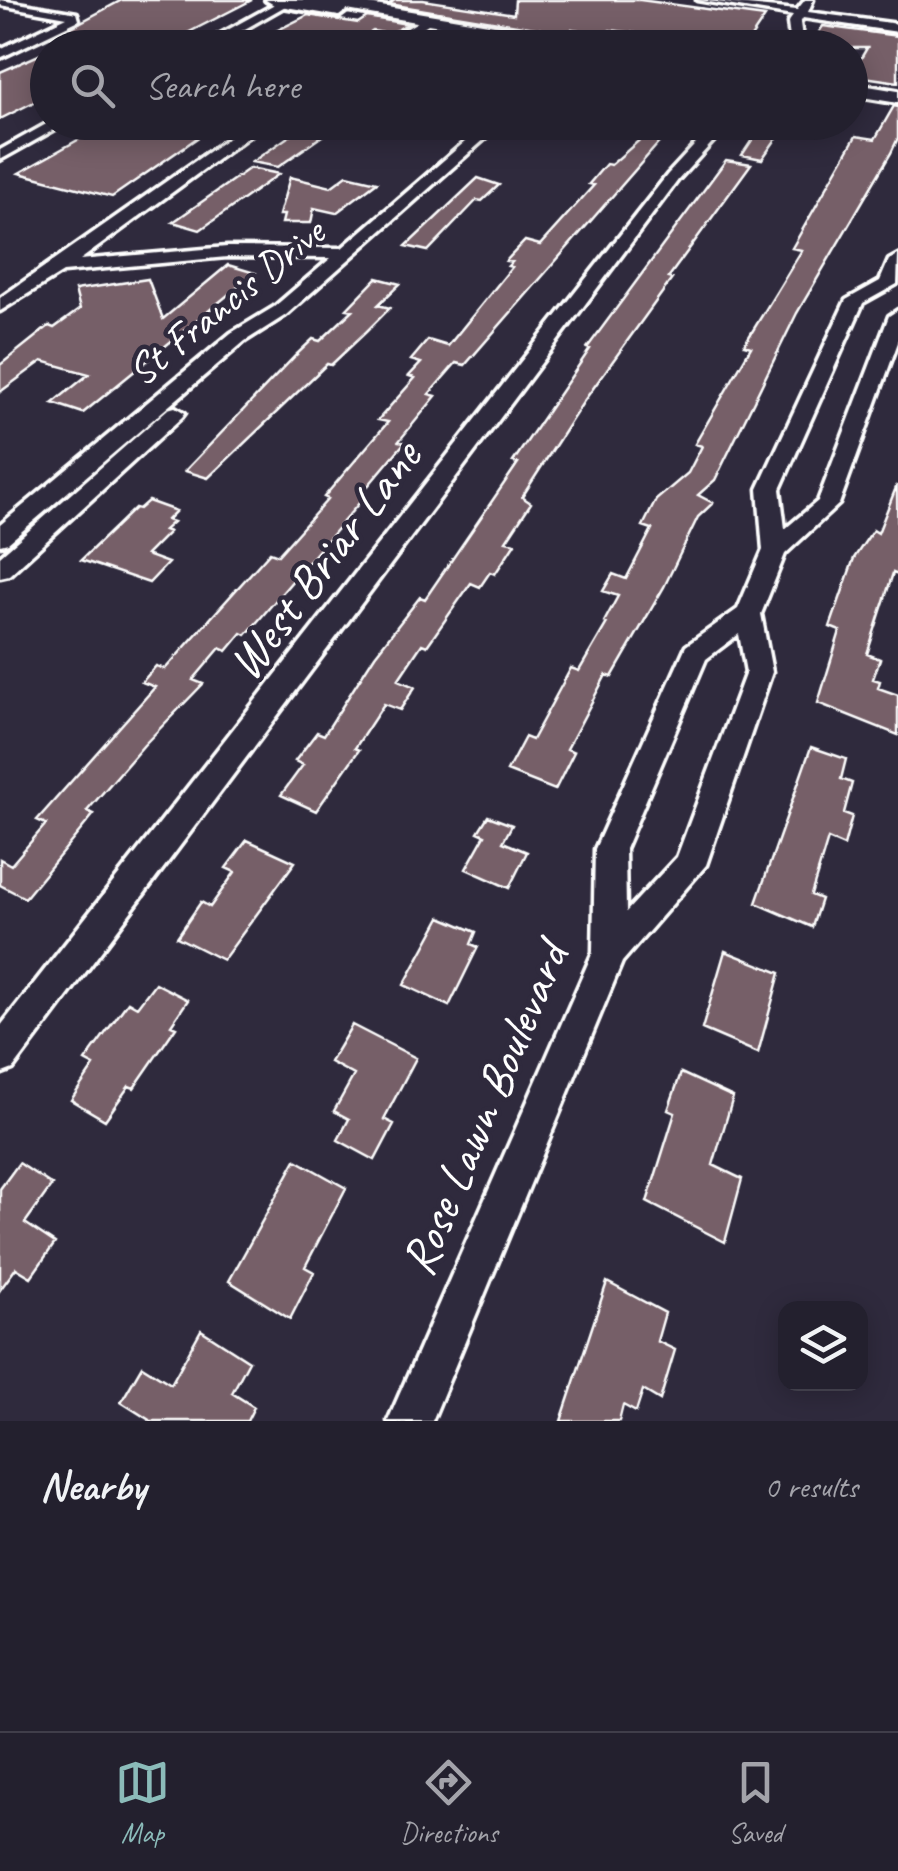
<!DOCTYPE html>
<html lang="en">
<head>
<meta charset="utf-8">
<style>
	:root { --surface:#23202e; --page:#2b2836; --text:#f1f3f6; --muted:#a3a3aa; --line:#403e4a; --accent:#8bbbb9 }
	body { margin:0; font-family:Caveat,sans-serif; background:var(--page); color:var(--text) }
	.controls { position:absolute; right:30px; bottom:30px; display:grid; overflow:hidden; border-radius:20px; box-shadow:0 5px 25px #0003 }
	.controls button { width:90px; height:90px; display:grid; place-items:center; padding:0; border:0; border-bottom:2px solid var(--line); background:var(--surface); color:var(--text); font:50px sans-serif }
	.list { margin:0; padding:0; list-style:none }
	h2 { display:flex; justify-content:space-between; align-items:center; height:130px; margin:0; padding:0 40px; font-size:42px }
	h2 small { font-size:32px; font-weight:400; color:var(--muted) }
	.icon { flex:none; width:55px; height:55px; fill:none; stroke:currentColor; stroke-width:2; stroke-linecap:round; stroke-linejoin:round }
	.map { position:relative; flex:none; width:898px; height:1421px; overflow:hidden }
	.search { position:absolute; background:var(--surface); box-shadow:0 5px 25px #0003; left:30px; right:30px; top:30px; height:110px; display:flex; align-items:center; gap:25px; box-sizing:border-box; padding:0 35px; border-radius:55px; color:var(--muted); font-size:38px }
	.sheet { height:310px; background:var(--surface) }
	nav { display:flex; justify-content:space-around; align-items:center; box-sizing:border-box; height:140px; border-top:2px solid var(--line); background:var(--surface); font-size:28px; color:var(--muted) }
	nav a { display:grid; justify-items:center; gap:5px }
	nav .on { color:var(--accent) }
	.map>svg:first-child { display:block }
	.building { fill:#765e67; stroke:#fff; stroke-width:2.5 }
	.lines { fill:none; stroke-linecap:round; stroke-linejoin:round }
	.street-casing { stroke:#fff; stroke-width:7 }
	.secondary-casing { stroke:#fff; stroke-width:8 }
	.street { fill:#2f2a3d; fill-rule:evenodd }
	.secondary { fill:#2f2a3d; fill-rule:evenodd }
	.labels { text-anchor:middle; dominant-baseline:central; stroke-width:9; stroke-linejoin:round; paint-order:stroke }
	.far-street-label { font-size:42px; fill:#fff; stroke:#2f2a3d }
	.street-label { font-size:50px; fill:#fff; stroke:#2f2a3d }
</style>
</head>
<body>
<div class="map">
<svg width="898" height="1421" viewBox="0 0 898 1421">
	<rect width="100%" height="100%" fill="#2f2a3d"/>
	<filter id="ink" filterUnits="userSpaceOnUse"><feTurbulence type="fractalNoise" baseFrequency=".01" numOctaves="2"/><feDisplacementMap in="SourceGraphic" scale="20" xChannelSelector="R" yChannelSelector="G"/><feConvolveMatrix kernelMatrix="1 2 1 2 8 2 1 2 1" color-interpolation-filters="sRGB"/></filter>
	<g filter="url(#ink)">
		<path class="building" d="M122 0H252L158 48H49L67 39 53 37Z
			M395 0H423L514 14 515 0H640L765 17 744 48H705L710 42 610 30 605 34 572 29 571 34 389 4Z
			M308 15 358 23 367 17 407 24 390 34 373 31 347 48H242Z
			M823 26 898 36V82L851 75 867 48H808Z
			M429 28 542 48H421L431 41 413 38Z
			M48 51V95L0 119V72Z
			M894 106 898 107V138L891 153 797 313 715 480 698 495 713 503 698 517 664 587 612 677 606 675 567 749 574 752 555 790 507 771 525 737 532 740 571 668 579 671 607 623 604 622 618 596 603 591 613 574 626 579 652 529 643 526 656 500 688 473 702 446 695 444 751 347 744 345 802 250 792 248 856 136 875 139Z
			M110 122H177L210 129 112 197 19 173Z
			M660 122H677L465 365 456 363 429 394 436 396 399 441 405 442 362 493 366 495 246 635 242 633 227 651 220 648 193 680 203 684 144 745 87 811 94 814 25 898 0 885V859L11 865 46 824 37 820 155 687 142 682 156 666 165 669 270 552 278 555 328 499 324 497 388 422 378 420 415 378 409 376 421 363 411 360 428 340 448 346 512 267 508 266 512 262 506 261 525 241 540 245 594 185 589 184 606 164 611 165Z
			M764 122H788L762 159 742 155Z
			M298 130 322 136 278 167 252 162Z
			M726 160 751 164 668 278 672 279 584 401 522 497 531 503 506 541 515 543 495 574 490 572 480 587 471 583 427 646 422 644 398 680 415 687 400 710 384 704 355 748 359 750 316 811 281 795 303 765 295 761 317 732 324 735 375 655 420 597 425 599 518 463 513 462 590 349 587 348Z
			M250 168 279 174 200 230 173 222Z
			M347 175 377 182 336 213 314 208 311 223H282L284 215H279L290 177 331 187Z
			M478 178 499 185 482 201 477 200 428 251 406 246Z
			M228 265 255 273 83 413 53 403 89 374 42 361 0 392V365L49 326 54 328 80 309 75 290 148 279 163 319Z
			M377 278 400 284 378 305 390 308 366 332 331 365 327 364 208 478 185 471 296 355 313 339 320 341 353 310 347 309Z
			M897 485 898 575 893 573 867 654 880 659 873 679 880 681 878 688 898 695V735L818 703 840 631 830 627 854 558 873 530 878 533Z
			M148 501 176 511 167 520 173 522 164 530 169 532 146 555 168 563 149 583 81 560 135 508 139 509Z
			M811 747 846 759 841 779 852 783 844 813 852 816 844 846 828 839 811 895 821 899 812 927 756 903Z
			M488 816 512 825 503 842 527 852 509 888 466 869 485 835 478 832Z
			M247 840 295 862 223 960 177 937 201 902 210 907 235 872 226 868Z
			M441 917 476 932 471 944 478 947 449 1006 404 985Z
			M725 951 780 973 758 1053 702 1029Z
			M155 983 188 1000 171 1025 176 1027 134 1088 129 1086 105 1120 71 1100 94 1066 85 1061 128 1002 137 1007Z
			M352 1025 416 1058 384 1119 394 1124 375 1160 338 1140 349 1119 334 1111 354 1075 330 1062Z
			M681 1073 733 1097 713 1165 742 1179 725 1242 647 1202 675 1113 668 1110Z
			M296 1160 346 1188 305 1267 314 1272 290 1319 229 1281Z
			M19 1163 52 1185 25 1223 55 1243 31 1277 16 1268 0 1290V1189Z
			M607 1282 665 1313 657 1341 675 1350 660 1400 643 1390 636 1412 623 1405 619 1421H561Z
			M201 1330 249 1361 232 1393 254 1407 247 1421H151L121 1402 142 1366 171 1384Z"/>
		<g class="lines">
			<defs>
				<path id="street" d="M0 0 77 13 79 20 0 58V49L67 17 0 5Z
					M282 0H296L211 48H195Z
					M697 0 797 10 805 0H813L808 12 898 24V32L803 18 800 23 802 38 796 48H783L790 38 788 23 793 16Z
					M426 17 436 19 390 48H374Z
					M50 122H68L0 160V150Z
					M251 122H268L80 260 227 247 342 248 488 122H504L286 315 245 341 8 543 0 545V525L231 333 274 307 331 258 227 257 63 272 0 311V298Z
					M716 122H731L678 180 13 1069 0 1074V1027L668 174Z
					M898 255 897 284 863 303 780 489 785 529 818 501 889 316 898 310V342L839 504 785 554 761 614 772 672 706 865 622 962 432 1421H388L593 952 595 849 686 646 738 609 763 550 758 489 846 300 880 281 889 260ZM739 634 746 672 677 857 626 912 625 849 706 659Z
					M175 407 185 413 182 417 9 575 0 577V556L168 409Z"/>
				<path id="secondary" d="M266 0H345L602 43 611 48H567L347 10 339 16 274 5Z
					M850 83 898 91V103L850 95Z"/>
			</defs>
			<use href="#street" class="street-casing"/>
			<use href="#secondary" class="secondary-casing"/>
			<use href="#street" class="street"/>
			<use href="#secondary" class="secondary"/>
		</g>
	</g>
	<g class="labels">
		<g class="far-street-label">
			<text transform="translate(226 302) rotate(-39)">St Francis Drive</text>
		</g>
		<g class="street-label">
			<text transform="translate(324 560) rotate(-53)">West Briar Lane</text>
			<text transform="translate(484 1109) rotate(-67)">Rose Lawn Boulevard</text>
		</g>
	</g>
</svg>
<div class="controls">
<button><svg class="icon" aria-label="layers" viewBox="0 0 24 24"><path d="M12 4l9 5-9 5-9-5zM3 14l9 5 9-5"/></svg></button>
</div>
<div class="search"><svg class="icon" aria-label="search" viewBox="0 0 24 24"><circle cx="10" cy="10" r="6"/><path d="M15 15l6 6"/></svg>Search here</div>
</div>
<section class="sheet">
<h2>Nearby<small>0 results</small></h2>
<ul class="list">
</ul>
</section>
<nav>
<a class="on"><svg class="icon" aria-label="map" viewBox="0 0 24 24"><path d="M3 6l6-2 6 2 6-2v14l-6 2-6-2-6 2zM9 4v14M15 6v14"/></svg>Map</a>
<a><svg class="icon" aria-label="directions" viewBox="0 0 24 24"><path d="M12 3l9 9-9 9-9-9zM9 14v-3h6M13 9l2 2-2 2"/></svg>Directions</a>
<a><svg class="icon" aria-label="saved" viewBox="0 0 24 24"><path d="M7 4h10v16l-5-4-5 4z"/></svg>Saved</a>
</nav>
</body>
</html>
